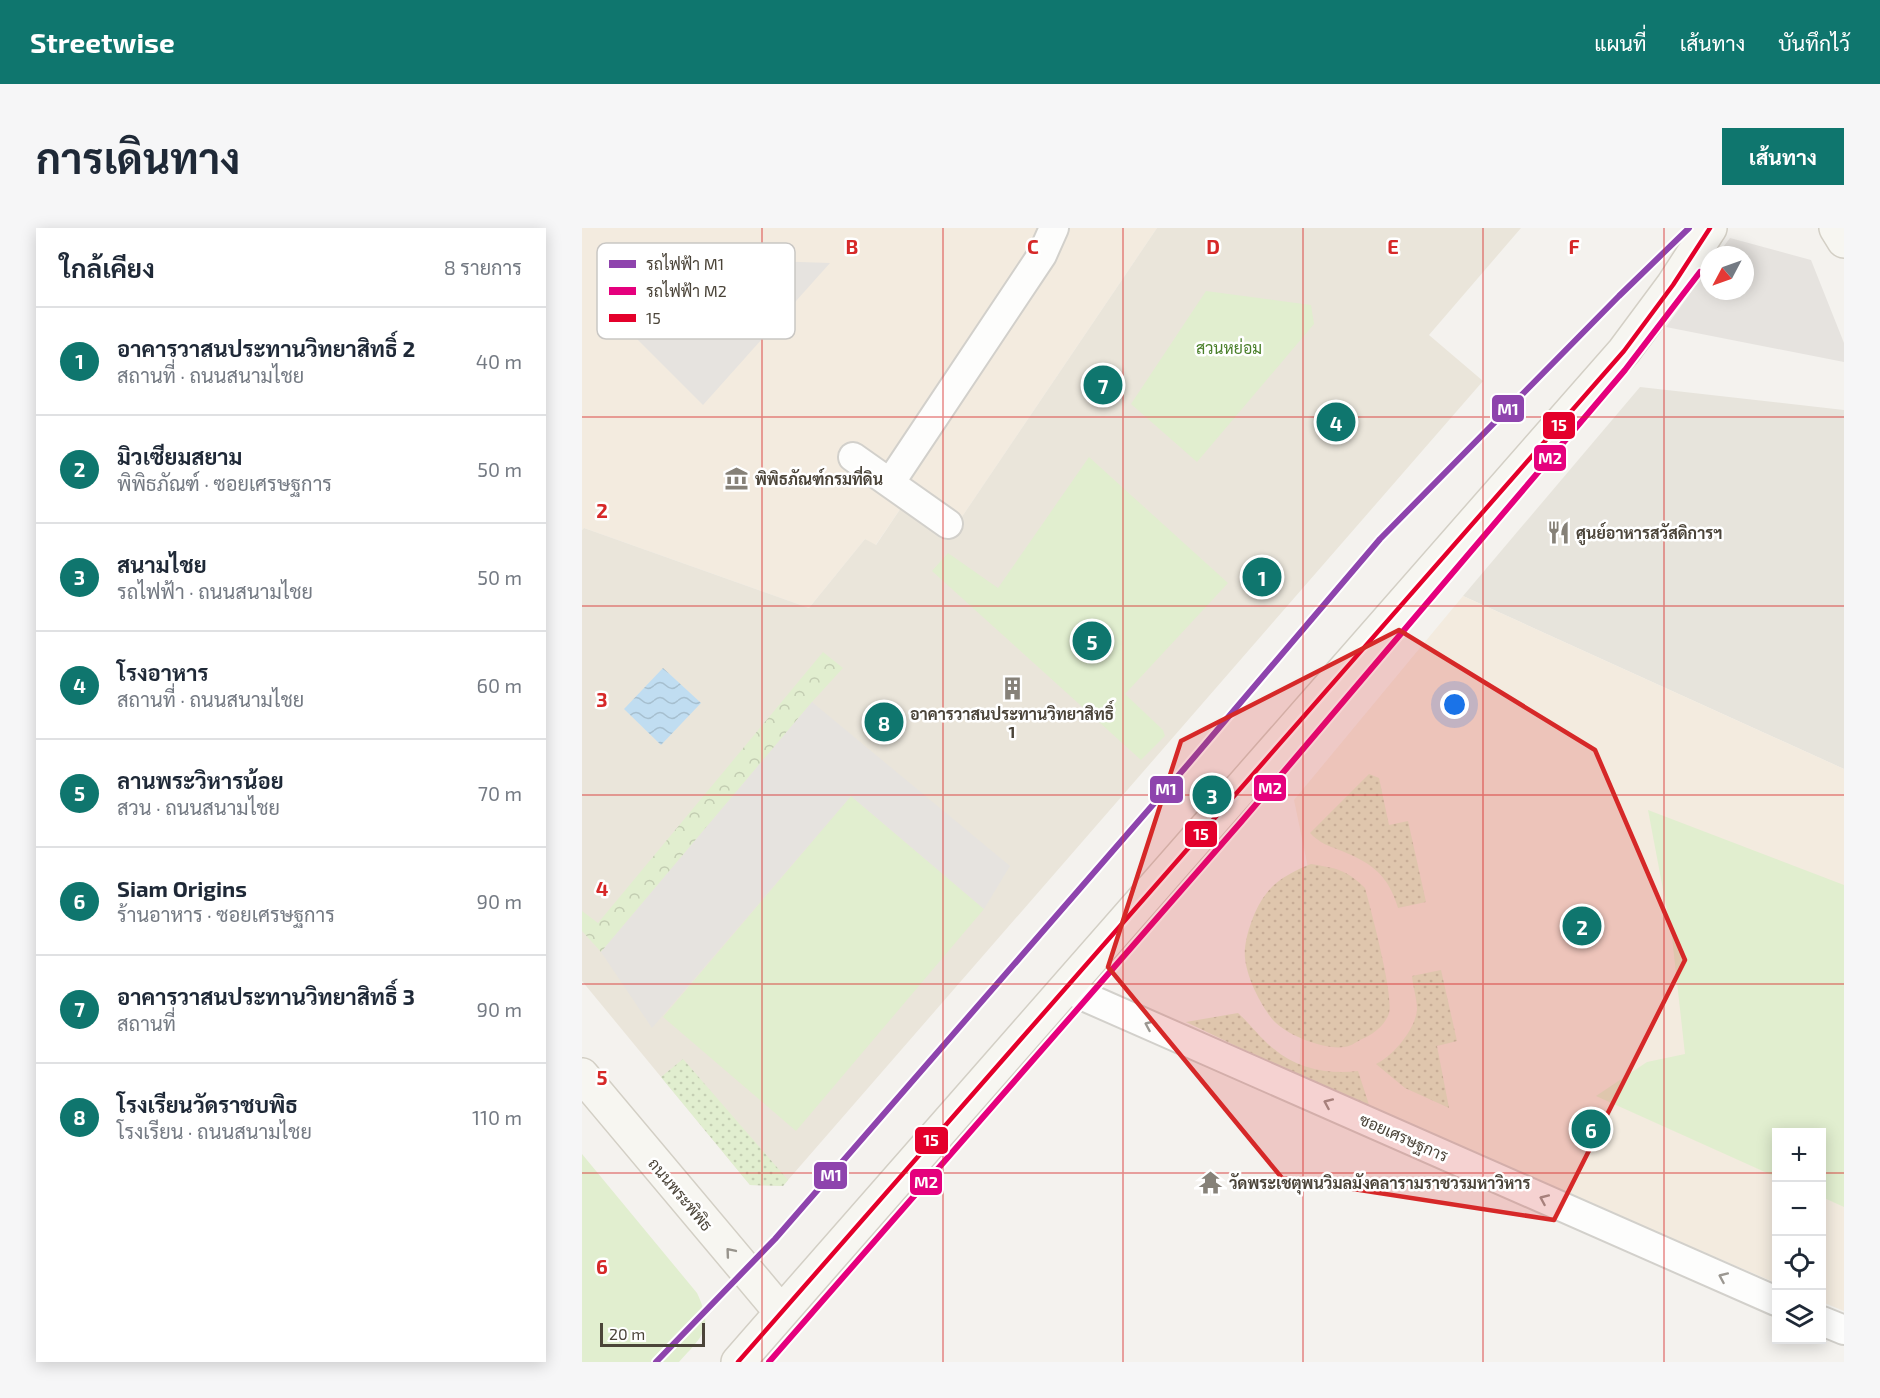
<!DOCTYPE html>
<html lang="th">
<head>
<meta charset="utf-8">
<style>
	:root { --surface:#fff; --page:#f6f6f7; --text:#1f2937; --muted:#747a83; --line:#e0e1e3; --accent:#0f766e }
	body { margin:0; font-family:"Exo 2",Sarabun,sans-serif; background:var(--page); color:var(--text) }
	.controls { position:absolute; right:18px; bottom:18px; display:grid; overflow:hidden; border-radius:0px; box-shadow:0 3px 15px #0003 }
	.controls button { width:54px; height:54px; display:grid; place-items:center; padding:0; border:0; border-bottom:2px solid var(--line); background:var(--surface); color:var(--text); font:30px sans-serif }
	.compass { position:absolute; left:1118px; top:18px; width:54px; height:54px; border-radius:50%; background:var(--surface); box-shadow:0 3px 15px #0003; rotate:229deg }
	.scale { position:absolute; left:18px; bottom:15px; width:105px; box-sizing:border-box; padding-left:6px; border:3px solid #4b4439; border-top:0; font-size:16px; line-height:21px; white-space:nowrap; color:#4b4439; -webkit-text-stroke:4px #fff; paint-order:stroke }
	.you { position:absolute; left:873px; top:477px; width:21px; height:21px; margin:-15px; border:4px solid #fff; border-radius:50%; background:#1a73e8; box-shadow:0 0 0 9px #1a73e833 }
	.badge { display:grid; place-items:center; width:39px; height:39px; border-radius:50%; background:var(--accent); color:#fff; font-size:20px; font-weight:700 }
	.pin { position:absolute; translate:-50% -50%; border:3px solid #fff; box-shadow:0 2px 6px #0006 }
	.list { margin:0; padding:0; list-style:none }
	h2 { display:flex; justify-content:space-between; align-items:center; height:78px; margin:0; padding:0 24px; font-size:26px }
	h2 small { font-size:20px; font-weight:400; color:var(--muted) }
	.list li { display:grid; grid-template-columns:39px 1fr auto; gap:18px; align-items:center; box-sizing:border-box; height:108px; padding:0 24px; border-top:2px solid var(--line) }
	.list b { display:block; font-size:22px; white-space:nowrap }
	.list p { margin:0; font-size:20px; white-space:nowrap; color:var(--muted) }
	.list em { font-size:20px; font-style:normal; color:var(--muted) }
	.icon { flex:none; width:33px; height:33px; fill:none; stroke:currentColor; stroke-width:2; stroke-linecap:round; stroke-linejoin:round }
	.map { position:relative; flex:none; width:1262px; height:1134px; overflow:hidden; border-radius:0px }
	header { display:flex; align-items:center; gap:36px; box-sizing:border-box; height:84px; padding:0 30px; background:var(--accent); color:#fff }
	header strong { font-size:28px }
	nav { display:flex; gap:33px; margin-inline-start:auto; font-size:21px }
	.intro { display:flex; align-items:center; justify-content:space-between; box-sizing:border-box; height:144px; padding:0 36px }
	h1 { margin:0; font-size:42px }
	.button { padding:15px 27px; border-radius:0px; background:var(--accent); color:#fff; font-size:21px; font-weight:700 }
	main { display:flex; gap:36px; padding:0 36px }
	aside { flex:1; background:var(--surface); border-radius:0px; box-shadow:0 3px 15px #0003 }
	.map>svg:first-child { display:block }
	.residential { fill:#e7e4dc }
	.commercial { fill:#f3ebdf }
	.education { fill:#eae5da }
	.grass { fill:url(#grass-dots) }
	.forest { fill:url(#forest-crowns) }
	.green { fill:#e1eecf }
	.parking { fill:#e6e3df }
	.water { fill:url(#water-waves) }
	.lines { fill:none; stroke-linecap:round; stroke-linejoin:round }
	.street-casing { stroke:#d2d0cb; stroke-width:32 }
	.secondary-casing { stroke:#d3cfc5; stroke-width:36 }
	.street { stroke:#fdfdfc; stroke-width:28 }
	.secondary { stroke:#f7f6f1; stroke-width:33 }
	.bus-1-casing { stroke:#fff; stroke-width:9 }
	.bus-1 { stroke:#e4002b; stroke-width:4.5 }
	.metro-1-casing { stroke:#fff; stroke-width:10 }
	.metro-2-casing { stroke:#fff; stroke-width:10 }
	.metro-1 { stroke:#8e44ad; stroke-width:6 }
	.metro-2 { stroke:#e5007d; stroke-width:6 }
	.oneway { stroke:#9b9791 }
	.oneway2 { stroke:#98948c }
	.marked { fill:#d62828; fill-opacity:0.2; stroke:#d62828; stroke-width:4.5; stroke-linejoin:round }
	.grid { fill:none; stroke:#d62828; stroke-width:1.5; stroke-opacity:0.55 }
	.labels { text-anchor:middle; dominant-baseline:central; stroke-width:5; stroke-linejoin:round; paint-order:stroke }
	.park-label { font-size:16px; fill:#4a7f2a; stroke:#fff }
	.poi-label { font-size:16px; font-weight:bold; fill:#4b4439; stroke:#fff; text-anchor:start }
	.street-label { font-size:16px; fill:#4b4439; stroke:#fff }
	.key { fill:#fff; stroke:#c9c7c4; stroke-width:1.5 }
	.key-label { font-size:16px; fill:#4b4439 }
	.grid-label { font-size:20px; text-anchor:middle; font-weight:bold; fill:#d62828; stroke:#fff; stroke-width:5; stroke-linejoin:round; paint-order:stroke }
	.line-badge { stroke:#fff; stroke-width:2 }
	.badge-label { font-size:16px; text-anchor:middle; font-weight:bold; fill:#fff }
</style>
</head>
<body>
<header>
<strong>Streetwise</strong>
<nav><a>แผนที่</a><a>เส้นทาง</a><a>บันทึกไว้</a></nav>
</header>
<div class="intro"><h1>การเดินทาง</h1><a class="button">เส้นทาง</a></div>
<main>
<aside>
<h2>ใกล้เคียง<small>8 รายการ</small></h2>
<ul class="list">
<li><span class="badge">1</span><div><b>อาคารวาสนประทานวิทยาสิทธิ์ 2</b><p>สถานที่ · ถนนสนามไชย</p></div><em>40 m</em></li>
<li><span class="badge">2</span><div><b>มิวเซียมสยาม</b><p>พิพิธภัณฑ์ · ซอยเศรษฐการ</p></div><em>50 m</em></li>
<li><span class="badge">3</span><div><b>สนามไชย</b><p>รถไฟฟ้า · ถนนสนามไชย</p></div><em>50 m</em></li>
<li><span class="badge">4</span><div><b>โรงอาหาร</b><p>สถานที่ · ถนนสนามไชย</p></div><em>60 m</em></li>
<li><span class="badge">5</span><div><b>ลานพระวิหารน้อย</b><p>สวน · ถนนสนามไชย</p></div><em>70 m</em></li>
<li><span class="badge">6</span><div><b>Siam Origins</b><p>ร้านอาหาร · ซอยเศรษฐการ</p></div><em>90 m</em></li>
<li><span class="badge">7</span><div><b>อาคารวาสนประทานวิทยาสิทธิ์ 3</b><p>สถานที่</p></div><em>90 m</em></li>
<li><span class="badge">8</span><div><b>โรงเรียนวัดราชบพิธ</b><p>โรงเรียน · ถนนสนามไชย</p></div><em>110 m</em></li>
</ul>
</aside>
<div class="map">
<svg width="1262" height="1134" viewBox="0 0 1262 1134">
	<defs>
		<pattern id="grass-dots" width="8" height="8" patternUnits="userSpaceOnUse" patternTransform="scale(1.5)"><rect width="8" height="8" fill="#e1eecf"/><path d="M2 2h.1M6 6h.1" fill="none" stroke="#c3cdb2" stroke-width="1.8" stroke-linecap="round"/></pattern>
		<pattern id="forest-crowns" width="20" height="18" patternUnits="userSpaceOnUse" patternTransform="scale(1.5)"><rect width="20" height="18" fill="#e1eecf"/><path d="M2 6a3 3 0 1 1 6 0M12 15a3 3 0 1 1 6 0" fill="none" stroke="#c3cdb2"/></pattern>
		<pattern id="water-waves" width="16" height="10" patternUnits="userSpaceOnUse" patternTransform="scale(1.5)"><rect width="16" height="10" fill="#c0ddf1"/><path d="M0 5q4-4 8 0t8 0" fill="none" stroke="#a6bfcf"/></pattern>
	</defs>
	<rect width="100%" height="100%" fill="#f4f2ee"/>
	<path class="residential" d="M1058 159 1262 182V541L881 368Z"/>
	<path class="commercial" d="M0 0H575L369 305 323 274 293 318 283 311 227 380 2 300 0 302Z
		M881 368 1262 541V1083L1240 1074V904H1194V1055L717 851 719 804 753 770 712 572Z"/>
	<path class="education" d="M575 0H939L847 107 901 153 206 952 201 958 168 957 0 753V302L2 300 227 380 283 311 294 317 323 274 369 305Z"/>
	<path class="grass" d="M787 546 797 550 807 597 826 593 844 674 816 680C806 647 791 636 760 623 745 617 739 616 728 605Z
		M729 636C754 640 765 642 783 660 789 682 812 768 807 785 803 798 790 807 778 812 773 815 767 819 762 819 742 822 704 807 691 792 678 776 665 750 663 730 661 712 673 679 684 666 695 651 712 643 729 636Z
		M859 742 875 813 855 818 867 880 823 860 794 836C811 828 834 801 835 781 835 771 831 759 830 748Z
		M656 785C668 796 679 811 692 821 714 840 747 847 776 843L789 883 604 794Z
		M101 831 206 952 201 958 168 957 79 849Z"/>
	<path class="forest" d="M241 424 261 440 230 474 19 724 0 703V683L16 695Z"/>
	<path class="green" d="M624 63 729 77 732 96 615 234 549 176Z
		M507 229 646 355 543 466 581 502 583 508 559 532 350 343 366 325 416 360Z
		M269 568 402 681 214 903 81 789Z
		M1066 582 1262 657V979L1240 969V904H1194V949L1014 868 1065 834 1103 826 1090 709Z
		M0 926 115 1065C132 1101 121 1107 97 1134H0Z"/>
	<path class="parking" d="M1148 10 1229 32 1262 115V134L1084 99 1127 39V63H1163V27H1135Z
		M132 31 248 35 121 177 46 102 94 47 112 33Z
		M230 474 428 638 402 681 269 568 70 800 19 724Z"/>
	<path class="water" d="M81 440 119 475 79 517 42 481Z"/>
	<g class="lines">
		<defs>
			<path id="street" d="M271 229 366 296
				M308 255 460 27 472 0
				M483 760 1194 1073
				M1240 1093 1262 1102"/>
			<path id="secondary" d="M1254 0 1262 13
				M0 847 199 1084
				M156 1134C450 796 748 461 1042 123L1091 57 1128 0"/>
		</defs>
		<use href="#street" class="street-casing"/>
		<use href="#secondary" class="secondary-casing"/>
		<use href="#street" class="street"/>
		<use href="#secondary" class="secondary"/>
		<defs>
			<path id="bus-1" d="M156 1134C450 796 748 461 1042 123L1091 57 1128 0"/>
		</defs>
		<use href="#bus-1" class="bus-1-casing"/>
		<use href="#bus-1" class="bus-1"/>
		<defs>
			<path id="metro-1" d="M74 1134 193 1011 602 541 798 311 1037 68 1107 0"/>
			<path id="metro-2" d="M187 1134 659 594 1043 142 1118 44"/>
		</defs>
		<use href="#metro-1" class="metro-1-casing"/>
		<use href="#metro-2" class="metro-2-casing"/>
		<use href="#metro-1" class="metro-1"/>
		<use href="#metro-2" class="metro-2"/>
	</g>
	<defs><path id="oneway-chevron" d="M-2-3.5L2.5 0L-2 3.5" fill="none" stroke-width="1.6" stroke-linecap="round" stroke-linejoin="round" transform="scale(1.5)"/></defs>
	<g class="oneway">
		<use href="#oneway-chevron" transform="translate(567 797) rotate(-156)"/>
		<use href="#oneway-chevron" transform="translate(746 875) rotate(-156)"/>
		<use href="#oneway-chevron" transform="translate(962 971) rotate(-156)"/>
		<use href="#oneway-chevron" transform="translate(1141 1049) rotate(-156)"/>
	</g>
	<use class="oneway2" href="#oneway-chevron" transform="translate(148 1024) rotate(-130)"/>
	<path class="marked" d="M817 402 1013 522 1103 732 972 992 700 950 526 739 599 513Z"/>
	<path class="grid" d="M180 0V1134M361 0V1134M541 0V1134M721 0V1134M901 0V1134M1082 0V1134M0 189H1262M0 378H1262M0 567H1262M0 756H1262M0 945H1194M1240 945H1262"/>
	<defs>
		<symbol id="museum-bare" viewBox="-9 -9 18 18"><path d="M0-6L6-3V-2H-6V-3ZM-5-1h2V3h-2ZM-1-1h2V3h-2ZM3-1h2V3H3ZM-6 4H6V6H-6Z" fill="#868178" stroke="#fff" stroke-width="2.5" paint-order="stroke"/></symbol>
		<symbol id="restaurant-bare" viewBox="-9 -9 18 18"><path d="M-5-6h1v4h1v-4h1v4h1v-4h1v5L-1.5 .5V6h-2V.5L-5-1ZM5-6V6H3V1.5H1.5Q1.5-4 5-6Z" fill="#868178" stroke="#fff" stroke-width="2.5" paint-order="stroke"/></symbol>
		<symbol id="building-bare" viewBox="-9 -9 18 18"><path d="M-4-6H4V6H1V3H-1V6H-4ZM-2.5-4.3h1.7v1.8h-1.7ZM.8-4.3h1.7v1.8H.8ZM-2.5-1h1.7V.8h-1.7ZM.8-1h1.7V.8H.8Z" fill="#868178" stroke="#fff" stroke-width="2.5" paint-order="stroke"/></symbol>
		<symbol id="temple-bare" viewBox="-9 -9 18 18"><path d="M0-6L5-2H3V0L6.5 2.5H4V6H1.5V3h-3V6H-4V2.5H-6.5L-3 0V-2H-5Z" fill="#868178" stroke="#fff" stroke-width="2.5" paint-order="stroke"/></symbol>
	</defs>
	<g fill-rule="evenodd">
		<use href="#museum-bare" x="138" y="234" width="33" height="33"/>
		<use href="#restaurant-bare" x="960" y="288" width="33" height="33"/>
		<use href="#building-bare" x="414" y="444" width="33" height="33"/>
		<use href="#temple-bare" x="612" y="938" width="33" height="33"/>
	</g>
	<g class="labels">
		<g class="park-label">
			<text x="647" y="119">สวนหย่อม</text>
		</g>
		<g class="poi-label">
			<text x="173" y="250">พิพิธภัณฑ์กรมที่ดิน</text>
			<text x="994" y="304">ศูนย์อาหารสวัสดิการฯ</text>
			<text x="430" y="485" text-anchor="middle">อาคารวาสนประทานวิทยาสิทธิ์<tspan x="430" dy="18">1</tspan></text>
			<text x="647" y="954">วัดพระเชตุพนวิมลมังคลารามราชวรมหาวิหาร</text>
		</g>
		<g class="street-label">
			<text transform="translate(822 909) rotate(24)">ซอยเศรษฐการ</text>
			<text transform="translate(99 966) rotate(50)">ถนนพระพิพิธ</text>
		</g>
	</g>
	<rect x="15" y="15" width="198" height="96" rx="9" class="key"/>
	<rect x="27" y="32" width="27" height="8" fill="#8e44ad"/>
	<rect x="27" y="59" width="27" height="8" fill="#e5007d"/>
	<rect x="27" y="86" width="27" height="8" fill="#e4002b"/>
	<g class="key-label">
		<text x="64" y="42">รถไฟฟ้า M1</text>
		<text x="64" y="69">รถไฟฟ้า M2</text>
		<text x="64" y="96">15</text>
	</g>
	<g class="grid-label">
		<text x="270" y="26">B</text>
		<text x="451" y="26">C</text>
		<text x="631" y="26">D</text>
		<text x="811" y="26">E</text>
		<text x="992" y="26">F</text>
		<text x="20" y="290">2</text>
		<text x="20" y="479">3</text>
		<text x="20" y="668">4</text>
		<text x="20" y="857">5</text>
		<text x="20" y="1046">6</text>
	</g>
	<g class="line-badge">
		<rect x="909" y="166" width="34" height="29" rx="6" fill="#8e44ad"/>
		<rect x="960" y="183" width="34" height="29" rx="6" fill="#e4002b"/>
		<rect x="951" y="216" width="34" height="28" rx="6" fill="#e5007d"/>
		<rect x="671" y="546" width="34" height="28" rx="6" fill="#e5007d"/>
		<rect x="567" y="547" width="35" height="29" rx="6" fill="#8e44ad"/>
		<rect x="602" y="592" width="34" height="28" rx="6" fill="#e4002b"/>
		<rect x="332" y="898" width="35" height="29" rx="6" fill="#e4002b"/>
		<rect x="231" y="933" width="35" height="29" rx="6" fill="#8e44ad"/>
		<rect x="327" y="940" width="34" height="28" rx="6" fill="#e5007d"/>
	</g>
	<g class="badge-label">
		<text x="926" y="187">M1</text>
		<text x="977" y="203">15</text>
		<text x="968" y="236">M2</text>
		<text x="688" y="566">M2</text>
		<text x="584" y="567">M1</text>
		<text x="619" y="612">15</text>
		<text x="349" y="918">15</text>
		<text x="249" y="953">M1</text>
		<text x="344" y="960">M2</text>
	</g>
</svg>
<div class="controls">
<button>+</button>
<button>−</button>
<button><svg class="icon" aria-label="locate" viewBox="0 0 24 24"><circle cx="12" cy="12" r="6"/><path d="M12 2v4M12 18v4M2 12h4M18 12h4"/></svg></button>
<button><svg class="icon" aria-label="layers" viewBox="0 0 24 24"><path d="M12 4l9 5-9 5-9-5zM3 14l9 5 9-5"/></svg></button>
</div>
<svg class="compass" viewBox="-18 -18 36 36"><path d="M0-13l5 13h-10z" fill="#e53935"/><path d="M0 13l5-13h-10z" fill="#747a83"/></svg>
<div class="scale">20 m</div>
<div class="you"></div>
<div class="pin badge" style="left:680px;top:349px">1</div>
<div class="pin badge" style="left:1000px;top:698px">2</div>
<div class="pin badge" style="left:630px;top:567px">3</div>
<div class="pin badge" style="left:754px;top:194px">4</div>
<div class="pin badge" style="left:510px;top:413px">5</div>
<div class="pin badge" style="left:1009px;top:901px">6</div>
<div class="pin badge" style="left:521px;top:157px">7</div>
<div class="pin badge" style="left:302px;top:494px">8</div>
</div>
</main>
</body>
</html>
